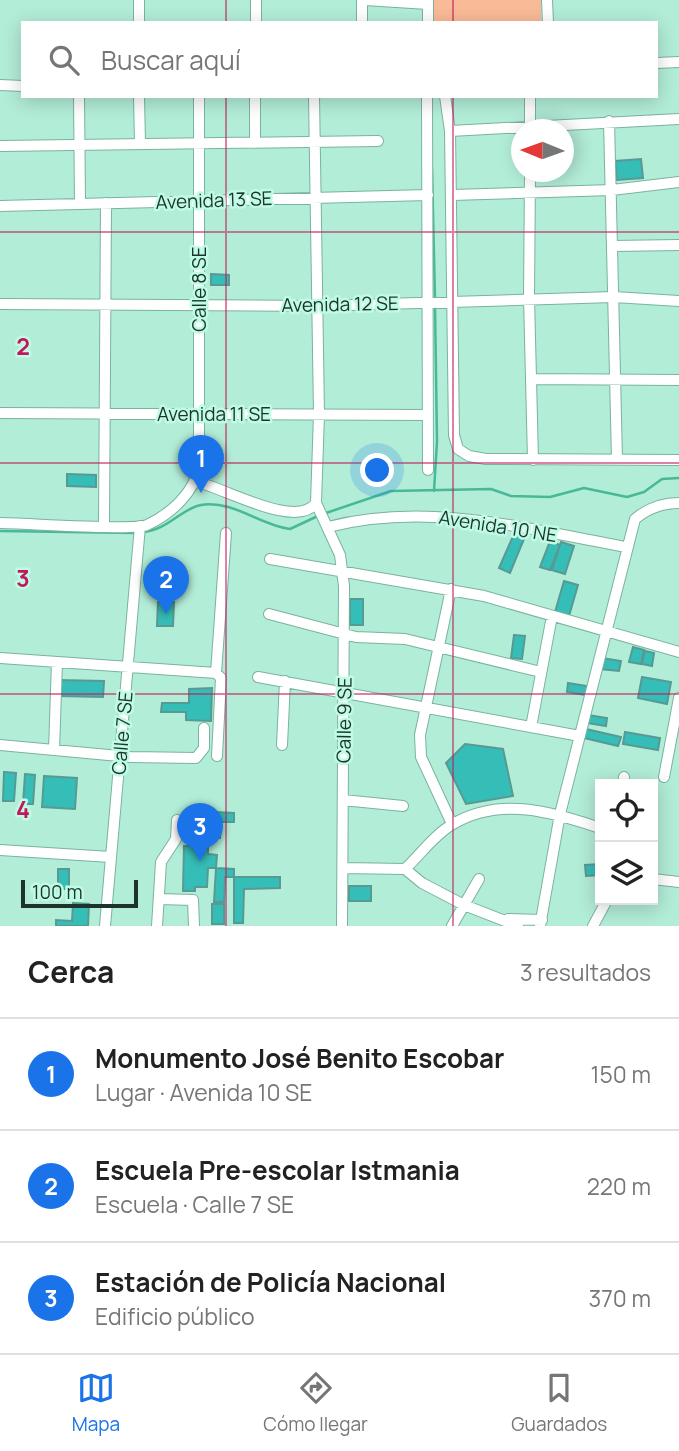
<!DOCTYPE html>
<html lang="es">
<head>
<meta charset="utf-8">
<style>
	:root { --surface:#fff; --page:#f2f2f2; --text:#222; --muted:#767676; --line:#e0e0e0; --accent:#1a73e8 }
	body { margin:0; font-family:Manrope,sans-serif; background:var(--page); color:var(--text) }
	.controls { position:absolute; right:21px; bottom:21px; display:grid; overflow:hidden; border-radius:0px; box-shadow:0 4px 18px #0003 }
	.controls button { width:63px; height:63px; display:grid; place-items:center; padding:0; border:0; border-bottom:2px solid var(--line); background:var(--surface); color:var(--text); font:35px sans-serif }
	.compass { position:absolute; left:511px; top:119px; width:63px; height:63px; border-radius:50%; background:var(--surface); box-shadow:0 4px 18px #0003; rotate:271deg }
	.scale { position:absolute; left:21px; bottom:18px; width:117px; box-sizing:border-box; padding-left:7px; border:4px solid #1d342c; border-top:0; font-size:19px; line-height:24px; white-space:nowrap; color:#1d342c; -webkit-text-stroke:5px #bffbe5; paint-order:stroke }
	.you { position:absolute; left:378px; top:471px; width:24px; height:24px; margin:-18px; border:5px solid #fff; border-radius:50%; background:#1a73e8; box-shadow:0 0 0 10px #1a73e833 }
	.badge { display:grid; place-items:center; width:46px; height:46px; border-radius:50%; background:var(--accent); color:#fff; font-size:23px; font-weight:700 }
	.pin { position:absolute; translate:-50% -58px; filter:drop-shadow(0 2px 4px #0008) }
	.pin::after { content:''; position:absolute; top:37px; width:24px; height:21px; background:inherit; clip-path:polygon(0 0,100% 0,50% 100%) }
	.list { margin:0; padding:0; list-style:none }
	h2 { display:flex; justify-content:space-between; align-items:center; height:91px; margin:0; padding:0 28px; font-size:30px }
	h2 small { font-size:23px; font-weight:400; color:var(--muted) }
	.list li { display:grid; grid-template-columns:46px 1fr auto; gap:21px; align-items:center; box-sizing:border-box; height:112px; padding:0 28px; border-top:2px solid var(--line) }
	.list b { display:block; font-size:26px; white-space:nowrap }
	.list p { margin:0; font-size:23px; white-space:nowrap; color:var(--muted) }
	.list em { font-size:23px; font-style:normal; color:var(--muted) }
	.icon { flex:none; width:38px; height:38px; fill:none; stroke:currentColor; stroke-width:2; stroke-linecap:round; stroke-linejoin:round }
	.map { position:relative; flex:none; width:679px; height:926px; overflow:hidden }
	.search { position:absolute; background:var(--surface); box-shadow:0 4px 18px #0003; left:21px; right:21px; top:21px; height:77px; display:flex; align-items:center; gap:18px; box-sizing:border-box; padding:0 24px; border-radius:0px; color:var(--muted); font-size:26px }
	.sheet { height:427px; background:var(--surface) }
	nav { display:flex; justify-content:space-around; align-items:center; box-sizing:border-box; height:98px; border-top:2px solid var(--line); background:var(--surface); font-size:19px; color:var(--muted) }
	nav a { display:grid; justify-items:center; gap:4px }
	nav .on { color:var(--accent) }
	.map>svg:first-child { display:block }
	.green { fill:#f9ba97 }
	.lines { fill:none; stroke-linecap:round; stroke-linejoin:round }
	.stream { stroke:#48b897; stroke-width:2.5 }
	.building { fill:#35beb7; stroke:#589994; stroke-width:2 }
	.minor-casing { stroke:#7ab39f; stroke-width:12 }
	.minor { stroke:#fff; stroke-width:10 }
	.grid { fill:none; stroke:#c2185b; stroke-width:2; stroke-opacity:0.55 }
	.labels { text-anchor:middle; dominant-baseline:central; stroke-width:5; stroke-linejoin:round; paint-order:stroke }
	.street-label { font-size:19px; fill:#1d342c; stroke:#bffbe5 }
	.grid-label { font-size:23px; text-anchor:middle; font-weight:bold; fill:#c2185b; stroke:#bffbe5; stroke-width:5; stroke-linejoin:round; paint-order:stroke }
</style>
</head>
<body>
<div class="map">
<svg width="679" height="926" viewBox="0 0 679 926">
	<rect width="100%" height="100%" fill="#b2edd7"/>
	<path class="green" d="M431 0H541V23H432Z"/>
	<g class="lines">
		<path class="stream" d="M432 169 435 299
			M434 491 437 441 435 306
			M326 513 391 491 491 489 511 496 550 497 584 488 627 497 644 492 662 479 679 478
			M0 531 135 533
			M142 532C167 531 182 508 201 505 234 500 259 525 290 529L320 515"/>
	</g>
	<path class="building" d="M641 159 643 178 617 180 615 161Z
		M211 274 229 275V285H211Z
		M67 474 96 475V487L67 486Z
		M514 534 524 539 510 573 499 568Z
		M550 541 560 545 550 570 540 567Z
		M561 542 574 546 565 574 552 570Z
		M564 581 578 585 569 616 555 612Z
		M350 599H363V625H350Z
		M158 602H174L173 626H157Z
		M514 635 525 636 522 659 511 658Z
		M633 647 644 650 641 664 629 662Z
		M645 651 654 653 652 666 642 664Z
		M602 658 621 661 619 671 600 669Z
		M642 677 671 682 667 704 638 698Z
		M58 680 104 681 103 697 58 696Z
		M568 683 587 686 586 695 567 692Z
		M212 688 211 721 186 720V712H161L162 703H189V689Z
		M588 715 607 718 606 726 587 723Z
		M586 729 621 737 618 746 584 738Z
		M625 732 660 738 658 750 623 744Z
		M465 744 503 749 513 796 466 804 446 763Z
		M4 772 16 773 14 801H3Z
		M25 774 35 775 33 804H23Z
		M44 776 77 778 75 809 42 807Z
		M193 811 234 813V822H221L220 838H212V822L192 821Z
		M188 835H199V846H208V854L217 855 216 868H208L207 887H195V891H183L184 846H188Z
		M600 864V875L586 876 585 865Z
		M216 868 234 869V877H225L224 902H214Z
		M58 869H69V889H58Z
		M234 877H280V888L244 889 243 923H234Z
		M349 886H371V901H349Z
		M73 903 89 904 88 926H56V920L72 921Z
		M212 904H224V924H212Z"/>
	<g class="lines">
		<defs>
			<path id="minor" d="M365 0 428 4
				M547 0 548 23
				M139 23V0
				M256 23V0
				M362 23V0
				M428 23V0
				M656 63 679 62
				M0 85 23 86
				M79 96 80 204
				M139 96 140 144
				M314 96 319 414 316 503
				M427 96 428 470
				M445 96 450 131 454 435 458 449 469 456 486 459 679 460
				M609 121 617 459
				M530 130V96
				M450 131 679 119
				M255 143V96
				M0 146 378 141
				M530 172 529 298 533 460
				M452 195 612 190 679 182
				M0 206 428 195
				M613 246 679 245
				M0 304 317 306 614 297 679 301
				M532 379 679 380
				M0 413 428 415
				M197 482C225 488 296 530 316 503
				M316 503 340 555 344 586 342 926
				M0 523C22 523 134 531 147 525 171 514 195 492 199 466V96
				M104 525 106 203
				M328 527C428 501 527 529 626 547
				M270 559 484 596 679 652
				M451 589 420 735 421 757 452 824
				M269 614 356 637 405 639 541 672
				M0 658 216 673 221 678 217 756
				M216 673 226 533
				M258 677 580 736
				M531 727 552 616
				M0 745 130 757 196 758 204 748V728
				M282 745 285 681
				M54 750 57 662
				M664 777 679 698
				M623 784 624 777
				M343 800 403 806
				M0 850 111 857
				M343 868 405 869 422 883 464 905 518 926
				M405 869C420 855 435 834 453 824 500 796 553 812 600 828
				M653 879 679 882
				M159 899 193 900 194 926
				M508 919 542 920
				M105 926 140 526
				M157 926 161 862 176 839 177 820
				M452 926 479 879
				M540 926 560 814 635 519C648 508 661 503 679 503
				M593 926 607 900"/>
		</defs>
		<use href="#minor" class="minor-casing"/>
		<use href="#minor" class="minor"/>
	</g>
	<path class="grid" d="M226 0V23M453 0V23M226 96V926M453 96V926M0 232H679M0 463H679M0 694H679"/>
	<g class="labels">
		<g class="street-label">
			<text transform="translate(214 200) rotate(-2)">Avenida 13 SE</text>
			<text transform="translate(199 289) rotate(-90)">Calle 8 SE</text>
			<text transform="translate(340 304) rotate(-1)">Avenida 12 SE</text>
			<text x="214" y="414">Avenida 11 SE</text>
			<text transform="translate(498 526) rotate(9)">Avenida 10 NE</text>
			<text transform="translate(344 720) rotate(-89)">Calle 9 SE</text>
			<text transform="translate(122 733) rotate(-85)">Calle 7 SE</text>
		</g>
	</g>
	<g class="grid-label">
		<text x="23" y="355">2</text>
		<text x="23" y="587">3</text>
		<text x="23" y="818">4</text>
	</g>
</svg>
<div class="controls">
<button><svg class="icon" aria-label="locate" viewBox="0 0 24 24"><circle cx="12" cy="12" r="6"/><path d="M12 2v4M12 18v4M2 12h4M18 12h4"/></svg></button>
<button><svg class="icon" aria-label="layers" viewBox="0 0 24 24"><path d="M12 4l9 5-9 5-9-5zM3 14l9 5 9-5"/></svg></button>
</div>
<svg class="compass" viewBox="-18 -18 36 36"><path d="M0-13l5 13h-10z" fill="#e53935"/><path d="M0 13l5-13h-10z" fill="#767676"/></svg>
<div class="scale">100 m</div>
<div class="you"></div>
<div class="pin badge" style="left:201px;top:493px">1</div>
<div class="pin badge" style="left:166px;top:614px">2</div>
<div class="pin badge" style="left:200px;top:861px">3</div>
<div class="search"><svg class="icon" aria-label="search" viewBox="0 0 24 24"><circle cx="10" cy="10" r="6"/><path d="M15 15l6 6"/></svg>Buscar aquí</div>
</div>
<section class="sheet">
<h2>Cerca<small>3 resultados</small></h2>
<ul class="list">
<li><span class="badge">1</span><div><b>Monumento José Benito Escobar</b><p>Lugar · Avenida 10 SE</p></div><em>150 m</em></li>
<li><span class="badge">2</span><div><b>Escuela Pre-escolar Istmania</b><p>Escuela · Calle 7 SE</p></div><em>220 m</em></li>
<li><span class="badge">3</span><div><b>Estación de Policía Nacional</b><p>Edificio público</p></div><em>370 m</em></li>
</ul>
</section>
<nav>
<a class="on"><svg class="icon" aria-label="map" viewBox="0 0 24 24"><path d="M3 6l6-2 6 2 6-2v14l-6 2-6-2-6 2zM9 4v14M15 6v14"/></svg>Mapa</a>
<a><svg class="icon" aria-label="directions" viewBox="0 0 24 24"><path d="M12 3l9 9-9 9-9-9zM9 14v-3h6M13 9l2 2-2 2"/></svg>Cómo llegar</a>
<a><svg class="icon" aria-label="saved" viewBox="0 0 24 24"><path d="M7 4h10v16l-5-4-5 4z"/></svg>Guardados</a>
</nav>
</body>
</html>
